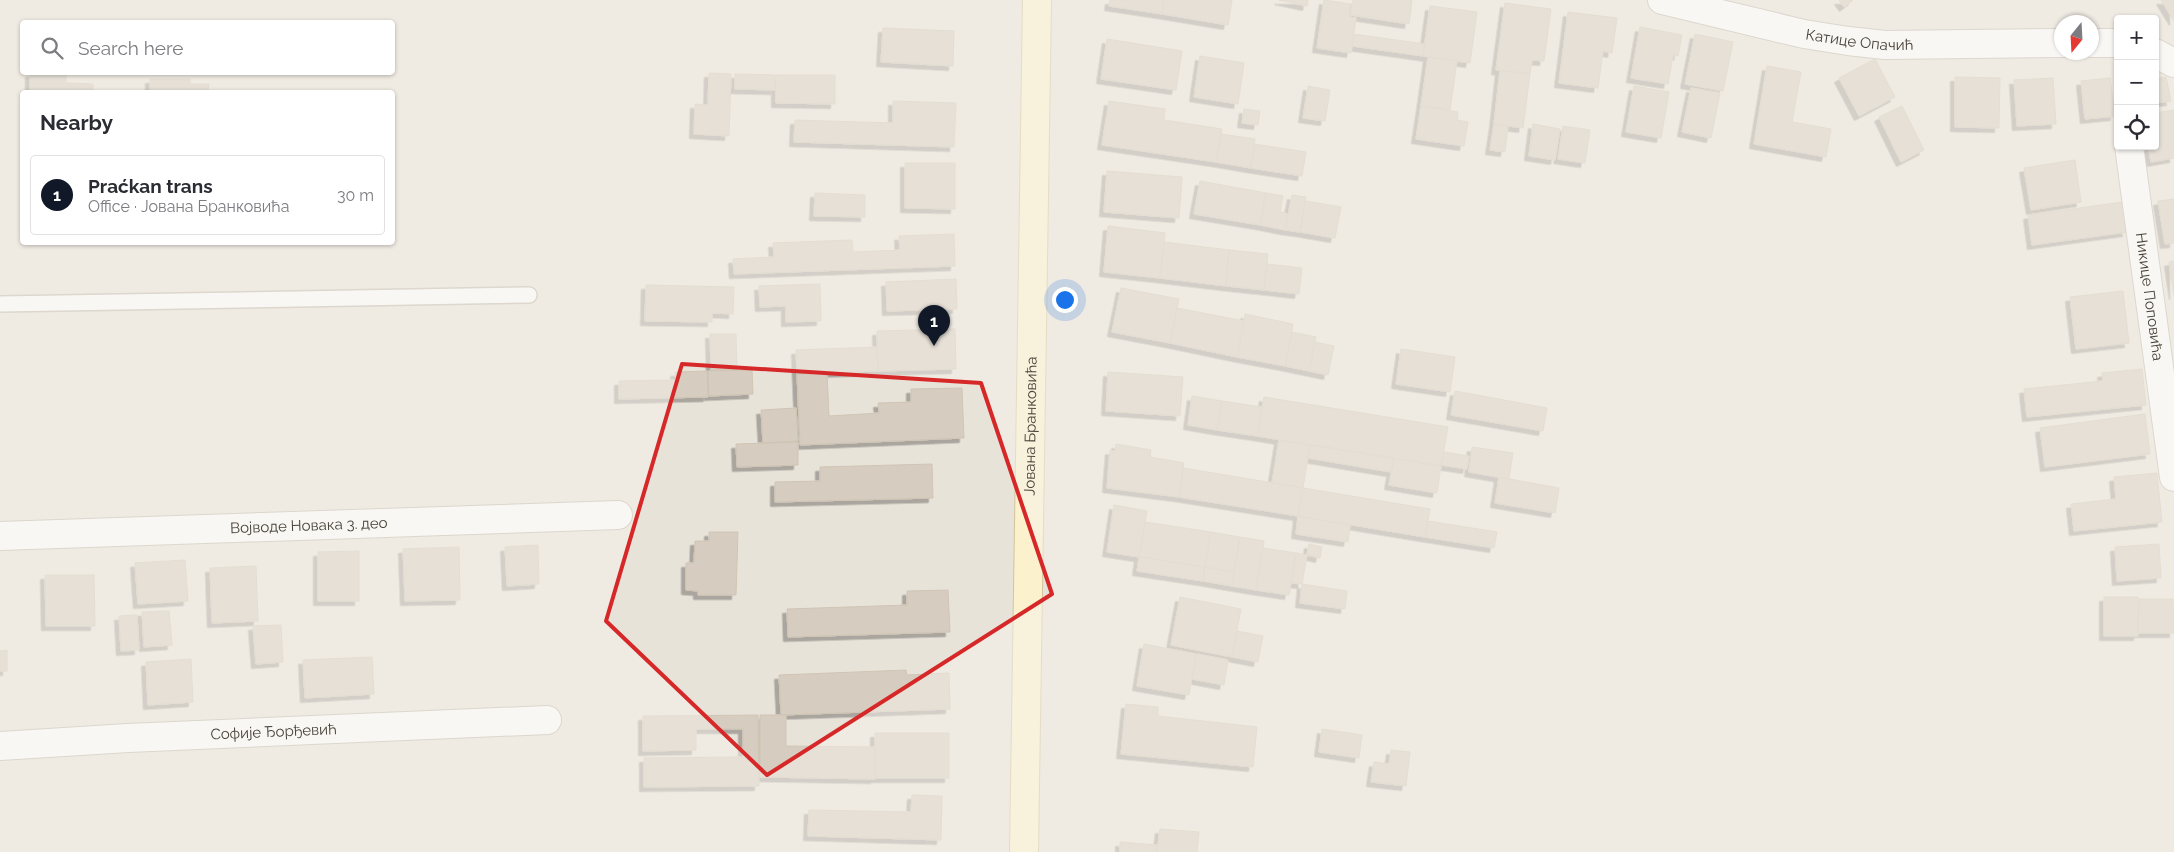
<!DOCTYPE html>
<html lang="en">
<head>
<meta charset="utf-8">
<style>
	:root { --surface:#fff; --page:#f2f2f3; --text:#2b2b33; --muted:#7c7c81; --line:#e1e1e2; --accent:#111827 }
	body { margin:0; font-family:Raleway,sans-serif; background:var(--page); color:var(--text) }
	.controls { position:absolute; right:15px; top:15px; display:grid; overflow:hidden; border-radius:5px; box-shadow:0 1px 4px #0004 }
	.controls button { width:45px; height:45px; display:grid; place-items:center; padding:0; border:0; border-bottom:1px solid var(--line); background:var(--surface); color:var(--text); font:25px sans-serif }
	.compass { position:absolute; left:2054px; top:15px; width:45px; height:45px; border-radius:50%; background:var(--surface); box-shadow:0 1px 4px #0004; rotate:198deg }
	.you { position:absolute; left:1064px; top:299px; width:18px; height:18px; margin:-12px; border:4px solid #fff; border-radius:50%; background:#1a73e8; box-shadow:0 0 0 8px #1a73e833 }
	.badge { display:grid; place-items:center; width:32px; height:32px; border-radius:50%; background:var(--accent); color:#fff; font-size:16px; font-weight:700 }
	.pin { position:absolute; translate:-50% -41px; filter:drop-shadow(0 1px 2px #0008) }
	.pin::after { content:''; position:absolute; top:26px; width:18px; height:15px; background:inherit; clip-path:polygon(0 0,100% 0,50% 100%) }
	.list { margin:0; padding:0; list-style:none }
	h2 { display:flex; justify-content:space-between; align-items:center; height:65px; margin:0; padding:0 20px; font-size:21px }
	h2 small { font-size:16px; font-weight:400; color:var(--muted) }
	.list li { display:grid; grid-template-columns:32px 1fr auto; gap:15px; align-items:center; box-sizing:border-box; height:80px; margin:0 10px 10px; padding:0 10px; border:1px solid var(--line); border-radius:5px }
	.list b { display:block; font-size:19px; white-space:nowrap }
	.list p { margin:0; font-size:16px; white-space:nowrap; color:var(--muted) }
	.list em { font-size:16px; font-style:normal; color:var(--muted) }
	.icon { flex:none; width:28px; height:28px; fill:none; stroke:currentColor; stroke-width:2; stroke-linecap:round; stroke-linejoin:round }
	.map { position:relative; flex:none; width:2174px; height:852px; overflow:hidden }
	.search { position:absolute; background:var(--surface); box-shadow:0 1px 4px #0004; left:20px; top:20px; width:375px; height:55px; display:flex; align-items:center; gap:12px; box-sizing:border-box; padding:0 18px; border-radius:5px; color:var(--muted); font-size:19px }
	.panel { position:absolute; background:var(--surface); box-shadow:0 1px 4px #0004; left:20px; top:90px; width:375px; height:155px; border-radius:5px }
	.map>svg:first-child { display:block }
	.residential { fill:#e8e3d9; fill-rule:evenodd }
	.building { fill:#d6cdc0; stroke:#d0c5b4; filter:url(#shadow) }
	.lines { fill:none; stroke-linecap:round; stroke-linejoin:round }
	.service-casing { stroke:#c0b9ad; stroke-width:18 }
	.minor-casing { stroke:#c0b9ad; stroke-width:30 }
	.secondary-casing { stroke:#d2c49c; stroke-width:30 }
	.service { stroke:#fff; stroke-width:15 }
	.minor { stroke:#fff; stroke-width:28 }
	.secondary { stroke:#fcf1cd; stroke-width:28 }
	.marked { fill:none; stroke:#d62828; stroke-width:4; stroke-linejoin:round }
	.labels { text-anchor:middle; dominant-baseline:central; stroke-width:5; stroke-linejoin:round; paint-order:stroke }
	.street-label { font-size:15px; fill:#484239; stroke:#fff }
</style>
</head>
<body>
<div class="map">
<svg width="2174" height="852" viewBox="0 0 2174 852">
	<defs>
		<filter id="shadow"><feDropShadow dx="-4.5" dy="4.5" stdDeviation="0" flood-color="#0004"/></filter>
	</defs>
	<rect width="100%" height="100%" fill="#f4f1ea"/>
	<path class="residential" d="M0 0H2174V852H0ZM2118 19H2155V146H2118ZM22 22H392V72H22ZM2062 22H2092V52H2062ZM22 92H392V242H22Z"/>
	<path class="building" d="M1110 0H1164L1162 14 1109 6Z
		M1164 0H1232L1228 25 1162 14Z
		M1279 0H1308L1307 6Z
		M1324 0 1350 4 1349 17 1356 18 1351 53 1317 48Z
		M1353 0H1412L1409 24 1350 15Z
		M1839 0H1853L1844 7Z
		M2161 0H2174V21Z
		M1505 3 1551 9 1544 61 1532 60 1530 74 1496 70Z
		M1430 6 1477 12 1470 63 1423 56Z
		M1568 12 1617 18 1612 53 1603 51 1598 88 1559 83Z
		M1640 27 1682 35 1678 56 1673 55 1668 84 1631 78Z
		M883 28 954 31 953 66 881 62Z
		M1353 34 1425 44 1423 56 1352 46Z
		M1695 34 1733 42 1723 91 1685 84Z
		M1107 39 1182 51 1176 90 1101 79Z
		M1200 56 1244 63 1238 104 1194 97Z
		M1428 57 1457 61 1450 110 1421 106Z
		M1875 59 1895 97 1859 116 1839 78Z
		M1767 66 1801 72 1792 122 1831 129 1826 157 1754 144Z
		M1500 70 1530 74 1523 128 1494 124Z
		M30 73H66V83L93 84V92H30Z
		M709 73 731 74 729 136 694 134 695 104 708 105Z
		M735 74 775 75V90L735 89Z
		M776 75H835V104L776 103Z
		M1955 77 2000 78 1999 128 1955 127Z
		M2166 77 2171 101 2155 103V79Z
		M2053 78 2056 124 2017 126 2014 80Z
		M2110 78 2115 116 2085 119 2081 81Z
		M150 79H190V84H209L208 92H150Z
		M1308 86 1330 90 1325 121 1303 118Z
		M1634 86 1669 92 1661 138 1626 132Z
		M1691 88 1720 93 1711 138 1682 132Z
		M893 101 956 103 954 147 794 142 795 120 893 123Z
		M1109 101 1165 109 1164 120 1222 129 1216 162 1102 145Z
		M1421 106 1458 112 1457 120 1468 122 1464 146 1416 139Z
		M1902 106 1924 150 1901 162 1879 117Z
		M1244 109 1260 111 1258 125 1242 123Z
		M2174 110V158L2151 162 2148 146H2155V113Z
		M1494 124 1508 126 1505 152 1490 150Z
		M1533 124 1560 129 1555 160 1529 156Z
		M1563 126 1590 130 1585 163 1558 159Z
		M1221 134 1255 139 1251 168 1216 162Z
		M1254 144 1306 152 1302 176 1251 168Z
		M2075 160 2081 202 2031 210 2024 168Z
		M905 163H955V209L905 208Z
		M1107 171 1182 177 1179 218 1104 212Z
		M1200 181 1266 193 1260 225 1194 214Z
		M815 193 865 195V217L814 216Z
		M1266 193 1283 196 1280 212 1288 214 1285 230 1260 225Z
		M1292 195 1306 197 1300 232 1285 230Z
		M2174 199V243L2165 244 2158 201Z
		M1305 201 1341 207 1335 238 1300 232Z
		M2123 202 2127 232 2032 245 2028 215Z
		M1108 226 1165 233 1160 278 1104 272Z
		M954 234 955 266 734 274 733 259 774 257 773 243 852 240 853 252 900 250 899 236Z
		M1164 242 1229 250 1226 286 1160 278Z
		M1229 250 1268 254 1264 290 1226 286Z
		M2174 261V295L2169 262Z
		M1267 264 1302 268 1299 294 1264 290Z
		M956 279 957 309 887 311 886 282Z
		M820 284 821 321 786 322V306L760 307 759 286Z
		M646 285 734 287 733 314 712 313V322L645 321Z
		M1121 288 1179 299 1170 343 1112 332Z
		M2123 291 2129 343 2076 349 2070 297Z
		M1177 308 1244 321 1237 357 1170 343Z
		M1245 314 1293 324 1285 366 1237 357Z
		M955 329 956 369 878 371 877 331Z
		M1292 332 1316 337 1309 371 1285 366Z
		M710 334H736L737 370H711Z
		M1315 342 1334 346 1328 375 1309 371Z
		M877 347 878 371 797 374 796 350Z
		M1401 349 1455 357 1450 392 1396 384Z
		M2142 369 2146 405 2027 417 2024 389 2103 381 2102 373Z
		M752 370 753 394 709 396 708 371Z
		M707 371 708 397 619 399V381L676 380 675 372Z
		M1108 372 1183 377 1180 416 1106 411Z
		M827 373 829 416 879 413 878 403 911 402V389L962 388 964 438 800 445 797 374Z
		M1455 391 1547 408 1543 431 1451 415Z
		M1192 396 1222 401 1217 430 1188 425Z
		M1264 397 1448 427 1441 466 1257 436Z
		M1222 401 1262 407 1257 436 1217 430Z
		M796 408 798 441 763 443 761 410Z
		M2145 414 2150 454 2045 467 2040 428Z
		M1279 440 1310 445 1303 488 1272 483Z
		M798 442V465L737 467 736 444Z
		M1116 444 1151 450 1150 457 1184 463 1179 497 1107 488 1110 450 1115 451Z
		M1310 445 1394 458 1391 472 1308 458Z
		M1472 447 1513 453 1509 479 1469 472Z
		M1444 452 1469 456 1467 469 1441 465Z
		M1394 458 1441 466 1437 493 1389 485Z
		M932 464 933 498 775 502V482L820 481V467Z
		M1183 468 1303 488 1298 516 1179 497Z
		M2157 473 2162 522 2074 531 2071 504 2116 499 2114 477Z
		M1499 477 1559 488 1555 513 1495 503Z
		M1303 488 1430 509 1425 537 1298 516Z
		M1114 505 1147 511 1139 557 1107 552Z
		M1298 516 1350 525 1348 542 1296 534Z
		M1428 521 1497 532 1494 548 1425 537Z
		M1145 522 1211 532 1205 567 1139 557Z
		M709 532H738L736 595H698V591L686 590V563H694L695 541H709Z
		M1211 532 1240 537 1234 572 1205 567Z
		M1240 537 1264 541 1256 590 1232 586Z
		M1309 544 1322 547 1320 558 1307 555Z
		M2159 544 2161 578 2117 581 2115 547Z
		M538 545 539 584 507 586 505 547Z
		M459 547 460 600 405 601 403 549Z
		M1263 548 1296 553 1289 595 1256 590Z
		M359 551V601H318V552Z
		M1296 553 1307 555 1302 584 1291 583Z
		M1139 557 1205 567 1203 581 1137 571Z
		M185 560 188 601 138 604 135 563Z
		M256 566 258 621 212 623 210 568Z
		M1205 567 1234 572 1232 586 1203 581Z
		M45 575H94L95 626H46Z
		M1302 584 1347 591 1345 609 1300 603Z
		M948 590 950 632 788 637 787 609 907 605V591Z
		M1180 597 1241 609 1232 657 1171 645Z
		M2104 597H2138V636H2104Z
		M2139 599H2173L2174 633H2138Z
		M169 611 172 645 144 647 142 612Z
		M137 615 139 650 121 651 119 616Z
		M281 625 283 662 256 664 253 626Z
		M1237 631 1263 636 1258 662 1232 657Z
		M1144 644 1196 654 1189 695 1137 686Z
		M7 650V671H0V651Z
		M1197 654 1228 660 1224 685 1192 679Z
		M372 657 374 694 305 698 303 660Z
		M191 659 193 702 148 705 146 662Z
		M906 670 907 675 949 673 950 709 781 715 779 675Z
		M1126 704 1158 707V716L1257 727 1253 767 1121 754Z
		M758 715 759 786 644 787V758L743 757V729H696V750L643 751V716Z
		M760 715H786V746L875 747V779L760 777Z
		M1322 729 1362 735 1359 758 1319 752Z
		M875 733H949V778H875Z
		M1391 750 1410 752 1406 786 1371 782 1374 762 1389 764Z
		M912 795 942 796 941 840 808 836 809 810 911 812Z
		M1160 829 1199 832 1197 852H1157Z
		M1120 842 1157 845 1156 852H1120Z"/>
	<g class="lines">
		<defs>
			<path id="service" d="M0 304 529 295"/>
			<g id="minor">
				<path id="s1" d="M1662 0 1804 34 1848 41 1885 45 2062 43"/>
				<path d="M2092 43H2118"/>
				<path d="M2155 53 2174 63"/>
				<path id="s2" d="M2129 146 2174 477"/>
				<path id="s3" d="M0 536 618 515"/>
				<path id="s4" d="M0 746 128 738 547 720"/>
			</g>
			<g id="secondary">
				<path id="s5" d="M1024 852 1037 0"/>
			</g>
		</defs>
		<use href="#service" class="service-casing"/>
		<use href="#minor" class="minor-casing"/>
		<use href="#secondary" class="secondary-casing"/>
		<use href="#service" class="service"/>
		<use href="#minor" class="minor"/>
		<use href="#secondary" class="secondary"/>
	</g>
	<path d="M0 0H2174V852H0ZM682 364 981 383 1052 594 767 775 606 621Z" fill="#f4f1ea" fill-opacity=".55" fill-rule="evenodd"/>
	<path class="marked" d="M682 364 981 383 1052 594 767 775 606 621Z"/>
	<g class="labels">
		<g class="street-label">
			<text stroke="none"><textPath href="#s1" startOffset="202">Катице Опачић</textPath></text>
			<text stroke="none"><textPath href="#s2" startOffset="152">Никице Поповића</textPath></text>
			<text stroke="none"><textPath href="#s5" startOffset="426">Јована Бранковића</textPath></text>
			<text stroke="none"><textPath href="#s3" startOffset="309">Војводе Новака 3. део</textPath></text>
			<text stroke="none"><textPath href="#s4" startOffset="274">Софије Ђорђевић</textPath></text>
		</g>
	</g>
</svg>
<div class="controls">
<button>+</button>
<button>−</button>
<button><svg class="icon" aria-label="locate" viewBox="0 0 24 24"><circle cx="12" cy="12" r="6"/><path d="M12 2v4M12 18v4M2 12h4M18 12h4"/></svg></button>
</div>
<svg class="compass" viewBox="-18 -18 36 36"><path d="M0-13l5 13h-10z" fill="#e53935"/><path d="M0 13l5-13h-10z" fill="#7c7c81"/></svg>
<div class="you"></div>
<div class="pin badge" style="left:934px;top:346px">1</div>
<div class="search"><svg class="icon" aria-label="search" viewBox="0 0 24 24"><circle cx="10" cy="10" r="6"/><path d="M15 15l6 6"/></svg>Search here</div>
<section class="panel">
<h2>Nearby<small></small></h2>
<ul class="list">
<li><span class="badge">1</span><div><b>Praćkan trans</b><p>Office · Јована Бранковића</p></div><em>30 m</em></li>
</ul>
</section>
</div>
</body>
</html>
